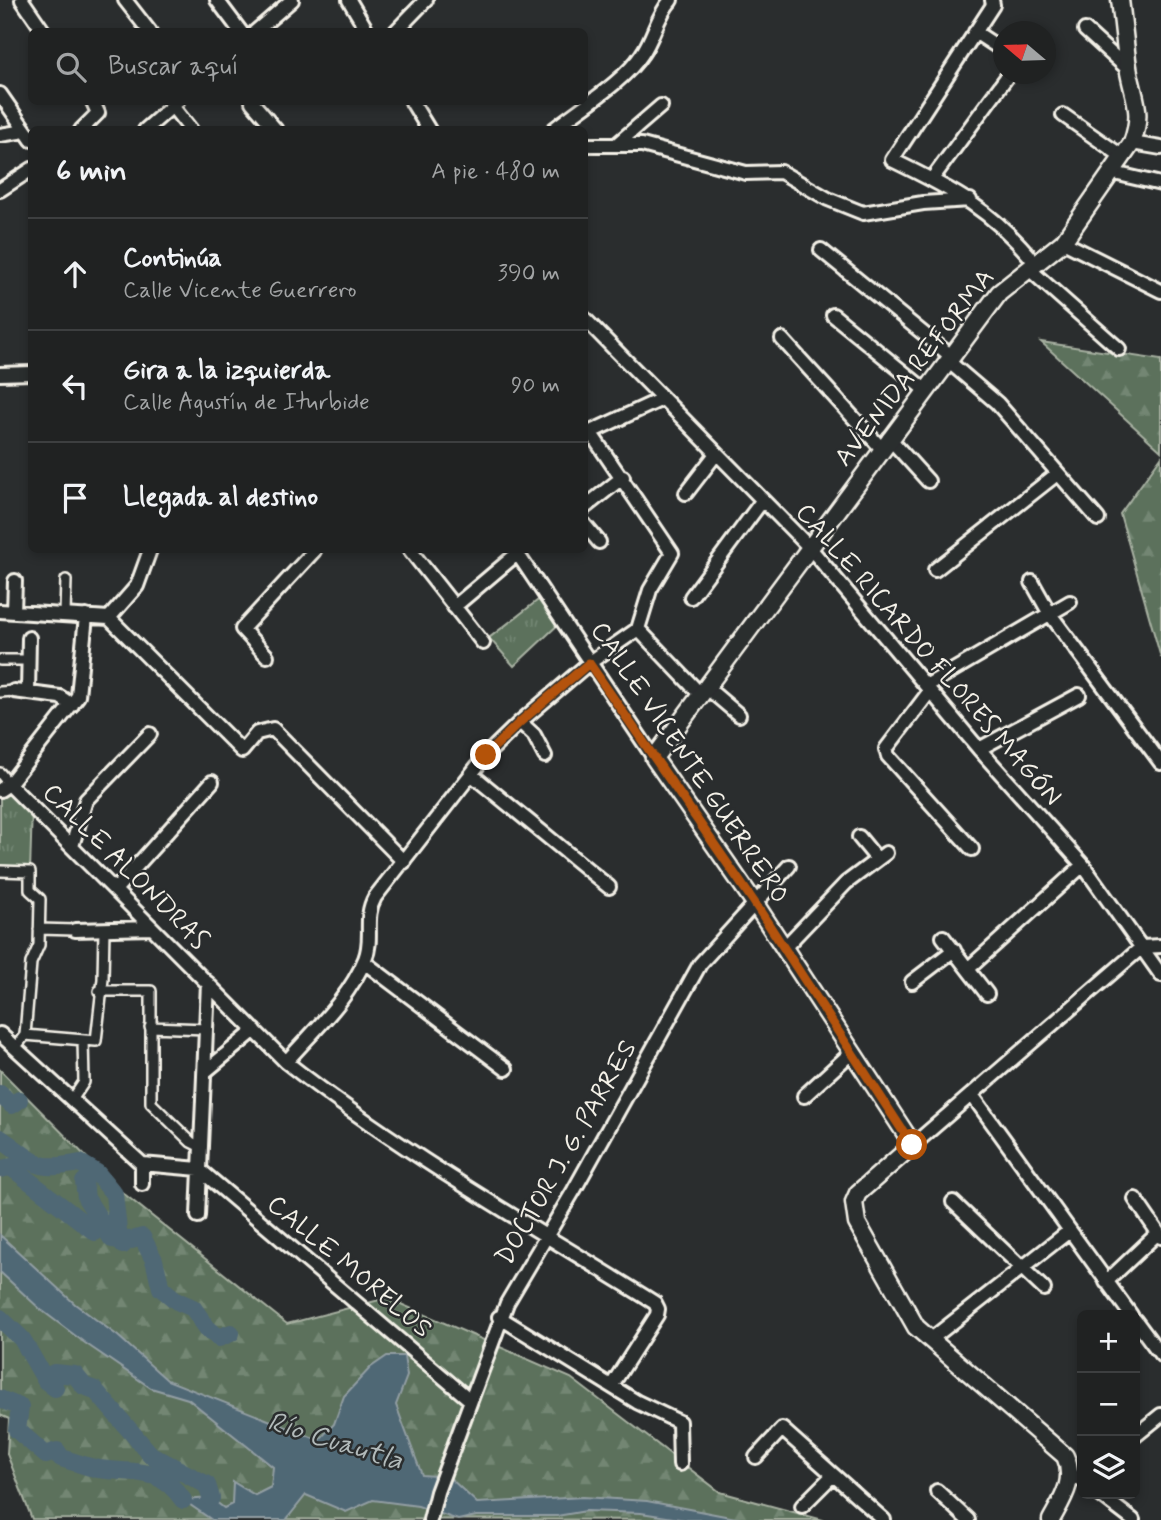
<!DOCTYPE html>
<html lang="es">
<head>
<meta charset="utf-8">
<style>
	:root { --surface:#202222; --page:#2d2f2f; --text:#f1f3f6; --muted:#a2a4a5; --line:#3d3f40 }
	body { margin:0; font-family:Mynerve,sans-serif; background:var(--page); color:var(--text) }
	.controls { position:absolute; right:21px; bottom:21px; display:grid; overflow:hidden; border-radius:10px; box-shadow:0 4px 10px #0003 }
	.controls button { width:63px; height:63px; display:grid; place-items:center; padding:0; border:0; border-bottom:2px solid var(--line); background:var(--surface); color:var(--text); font:35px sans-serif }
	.compass { position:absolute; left:993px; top:21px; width:63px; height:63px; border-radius:50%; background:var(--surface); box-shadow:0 4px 10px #0003; rotate:289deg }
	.stop { position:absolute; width:21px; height:21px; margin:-16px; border:5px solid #b45309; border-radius:50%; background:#fff }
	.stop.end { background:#b45309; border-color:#fff; box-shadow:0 2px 7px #0008 }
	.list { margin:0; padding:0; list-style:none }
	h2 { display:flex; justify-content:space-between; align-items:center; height:91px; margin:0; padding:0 28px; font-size:30px }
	h2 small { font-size:23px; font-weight:400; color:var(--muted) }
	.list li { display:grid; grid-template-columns:46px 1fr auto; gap:21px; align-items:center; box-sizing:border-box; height:112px; padding:0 28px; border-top:2px solid var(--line) }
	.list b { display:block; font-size:26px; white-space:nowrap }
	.list p { margin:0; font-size:23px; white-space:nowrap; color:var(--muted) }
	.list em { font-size:23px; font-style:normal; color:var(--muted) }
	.icon { flex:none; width:38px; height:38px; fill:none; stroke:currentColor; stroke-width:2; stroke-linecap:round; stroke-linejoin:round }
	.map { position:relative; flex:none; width:1161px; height:1520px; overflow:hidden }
	.search { position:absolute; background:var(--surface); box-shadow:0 4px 10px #0003; left:28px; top:28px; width:560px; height:77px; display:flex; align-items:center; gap:18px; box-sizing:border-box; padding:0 24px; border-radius:10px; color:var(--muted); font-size:26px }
	.panel { position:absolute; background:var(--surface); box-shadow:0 4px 10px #0003; left:28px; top:126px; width:560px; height:427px; border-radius:10px }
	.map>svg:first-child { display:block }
	.forest { fill:url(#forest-firs); stroke:#a8b1a2; stroke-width:2 }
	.park { fill:url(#park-tufts); stroke:#a8b1a2; stroke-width:2 }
	.water { fill:#506775; stroke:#929ea3; stroke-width:2 }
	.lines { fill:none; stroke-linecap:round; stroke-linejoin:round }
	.river { stroke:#506775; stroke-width:18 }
	.pedestrian-casing { stroke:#f4f1e8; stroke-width:14 }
	.minor-casing { stroke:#f4f1e8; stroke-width:18 }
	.tertiary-casing { stroke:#f4f1e8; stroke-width:21 }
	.pedestrian { stroke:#2a2d2e; stroke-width:9 }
	.minor { stroke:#2a2d2e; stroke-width:12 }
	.tertiary { stroke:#2a2d2e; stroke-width:16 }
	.route { stroke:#b45309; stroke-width:9 }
	.labels { text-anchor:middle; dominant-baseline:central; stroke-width:5; stroke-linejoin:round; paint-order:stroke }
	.street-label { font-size:26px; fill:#f4f1e8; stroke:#2a2d2e }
	.water-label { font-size:28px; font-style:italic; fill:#b2baba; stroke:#2a2d2e }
</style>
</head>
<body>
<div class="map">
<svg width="1161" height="1520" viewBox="0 0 1161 1520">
	<defs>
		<pattern id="forest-firs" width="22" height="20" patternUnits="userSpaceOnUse" patternTransform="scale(1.75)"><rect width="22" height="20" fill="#5b715c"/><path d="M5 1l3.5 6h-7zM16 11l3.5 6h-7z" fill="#738673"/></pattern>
		<pattern id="park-tufts" width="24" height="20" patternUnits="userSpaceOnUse" patternTransform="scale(1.75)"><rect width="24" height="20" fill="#5b715c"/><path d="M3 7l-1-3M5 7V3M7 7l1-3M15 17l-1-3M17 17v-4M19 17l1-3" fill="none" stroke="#738673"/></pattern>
	</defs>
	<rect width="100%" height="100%" fill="#2a2d2e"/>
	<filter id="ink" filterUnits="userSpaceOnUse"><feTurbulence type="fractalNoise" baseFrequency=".0143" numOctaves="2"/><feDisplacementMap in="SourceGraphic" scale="14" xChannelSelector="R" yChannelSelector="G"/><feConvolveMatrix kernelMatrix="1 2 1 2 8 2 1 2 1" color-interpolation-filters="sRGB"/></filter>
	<g filter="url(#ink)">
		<path class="forest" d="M1041 342 1161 360V451Z
			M1161 457V658L1120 514Z
			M0 1070 118 1189 287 1324 387 1298 571 1378 720 1492 823 1520 32 1519 7 1454 9 1419 0 1415Z"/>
		<path class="park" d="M546 594 563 620 514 666 489 638Z
			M9 784 32 807 30 872 0 871V790Z"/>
		<path class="water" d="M0 1235 75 1304 118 1336 167 1380 319 1440 334 1424 344 1396 371 1367 387 1356H404L407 1376 396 1405 422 1475 449 1477 477 1503 583 1497 647 1501 746 1520H686L641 1513 586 1511 557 1516H476L458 1520 418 1506 373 1500 346 1512 306 1495 286 1520H212L183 1500 211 1498 224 1508 232 1504 233 1482 255 1495 271 1487 273 1467 188 1399 151 1388 85 1343 40 1309 0 1272Z"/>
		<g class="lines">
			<path class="river" d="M0 1094 12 1105 19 1100
				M0 1138C38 1163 32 1172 80 1163L97 1173 114 1194 119 1239 123 1245
				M0 1169 11 1167 95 1232
				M84 1182 86 1198 112 1239 132 1240 142 1237 154 1260 161 1288 177 1301 193 1308 207 1328 219 1338 231 1333
				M0 1318 22 1339 46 1381 55 1388
				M54 1373 75 1375 84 1386 95 1390 151 1455 207 1485 211 1498
				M0 1399 20 1407 17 1430 46 1455 57 1451 61 1458C73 1461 86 1467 99 1469 134 1474 159 1465 183 1500"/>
			<defs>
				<path id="pedestrian" d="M65 614 66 580
					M0 660H28
					M0 692 14 691
					M0 773 9 784
					M0 871 30 872V890L40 899 39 945 31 963 25 1035 15 1048
					M39 929 75 930
					M99 991H151V1103L191 1142 201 1147
					M150 1027 207 1029
					M25 1035 96 1041 103 979 104 929
					M72 1100 84 1082 83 1040"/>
				<path id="minor" d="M22 0 44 32
					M125 0 150 32
					M217 0 241 32
					M349 0 368 32
					M992 0 993 5 892 160C954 190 993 210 1037 265
					M1085 30 1129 70
					M255 32 292 0
					M395 32 426 0
					M975 32 1004 51
					M0 94 32 140
					M252 102 276 130
					M412 102 429 130
					M172 106 191 130
					M1063 115 1123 157
					M81 130 98 113 93 102
					M145 130 177 102
					M553 130C580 108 624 82 642 54 654 37 657 16 671 0
					M0 135 25 131
					M1132 143 1161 148
					M617 144 661 106
					M584 145H642L746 173 781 172 828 199 863 213 923 203 970 200
					M1114 173 1161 184
					M932 179 1009 74
					M0 190 32 169
					M1063 242 1161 291
					M821 250 951 356
					M1029 269 1119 349
					M833 315 925 390
					M584 318 810 548 979 749 1083 865 1161 975
					M782 339 882 449
					M948 361 997 403 1098 519
					M0 374 32 373
					M584 435 662 399
					M889 438 928 481
					M686 493 716 454
					M584 508 623 477
					M584 524 599 542
					M410 550 483 643
					M515 550 654 758
					M935 570 1057 474
					M1032 582 1050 614 1161 763
					M691 597 762 501
					M454 607 518 553
					M0 611 109 618
					M14 612 15 581
					M109 618 242 751 257 733 273 729 404 862
					M109 618 137 586 150 550
					M638 629 701 695
					M267 656 242 629 314 551
					M926 686 1070 602
					M706 687 739 715
					M14 691 60 697 72 705
					M930 691 886 749 888 756 972 849
					M28 693 29 638
					M520 722 534 735 545 756
					M979 749 1079 695
					M471 774 609 887
					M9 784 286 1062C402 1153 530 1225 655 1303L658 1309 657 1315 612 1385
					M0 790 9 784 78 696 86 616
					M859 837 877 859
					M72 846 86 800 150 734
					M115 890 212 782
					M75 930 152 928
					M943 937 987 994
					M783 949 846 883 886 853
					M364 962 506 1069
					M968 969 1083 865
					M912 982 954 950
					M0 1034 142 1164 199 1169
					M286 1062C314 1030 349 999 365 959 374 938 363 918 375 897L486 755 520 722 589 663 638 629 650 590 672 553 590 432
					M206 1071 255 1030
					M972 1095 1131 1315
					M804 1096 851 1053
					M913 1145 1142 947 1161 946
					M199 1169 470 1400
					M142 1184V1164
					M1135 1199 1161 1237
					M953 1202 1044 1289
					M198 1216 208 983
					M1106 1282 1158 1233
					M499 1317 637 1402 679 1422 680 1464
					M1135 1320 1161 1355
					M930 1340 1068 1232
					M1135 1436 1161 1415
					M756 1457 782 1429 884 1520
					M1071 1474 1082 1480
					M937 1491 968 1520
					M1099 1494 1133 1520
					M802 1506 833 1475
					M430 1520 437 1492 507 1303 574 1190 700 964 789 866"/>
				<path id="tertiary" d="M1051 1520C1063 1498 1076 1480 1065 1456L916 1327 857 1223 854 1202 858 1193 913 1145 754 902 654 758 999 293 1063 242 1132 143C1144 110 1133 98 1128 67 1125 45 1123 22 1120 0"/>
			</defs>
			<use href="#pedestrian" class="pedestrian-casing"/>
			<use href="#minor" class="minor-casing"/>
			<use href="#tertiary" class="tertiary-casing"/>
			<use href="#pedestrian" class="pedestrian"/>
			<use href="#minor" class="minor"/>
			<use href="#tertiary" class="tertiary"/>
		</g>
	</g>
	<g class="lines" filter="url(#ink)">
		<path class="route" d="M486 755 520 722 589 663 754 902 912 1145"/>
	</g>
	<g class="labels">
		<g class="street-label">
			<text transform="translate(915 368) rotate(-52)">AVENIDA REFORMA</text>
			<text transform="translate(928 655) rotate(49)">CALLE RICARDO FLORES MAGÓN</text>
			<text transform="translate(689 763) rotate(56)">CALLE VICENTE GUERRERO</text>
			<text transform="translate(125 867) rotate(45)">CALLE ALONDRAS</text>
			<text transform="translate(567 1153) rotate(-60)">DOCTOR J. G. PARRES</text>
			<text transform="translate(349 1267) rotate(40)">CALLE MORELOS</text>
		</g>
		<g class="water-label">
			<text transform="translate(335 1442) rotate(17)">Río Cuautla</text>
		</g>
	</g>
</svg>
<div class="controls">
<button>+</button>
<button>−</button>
<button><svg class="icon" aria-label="layers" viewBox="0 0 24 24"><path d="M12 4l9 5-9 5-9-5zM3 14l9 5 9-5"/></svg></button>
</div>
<svg class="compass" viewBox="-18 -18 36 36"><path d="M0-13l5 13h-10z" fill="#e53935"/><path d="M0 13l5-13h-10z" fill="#a2a4a5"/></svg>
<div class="stop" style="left:912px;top:1145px"></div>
<div class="stop end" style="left:486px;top:755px"></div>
<div class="search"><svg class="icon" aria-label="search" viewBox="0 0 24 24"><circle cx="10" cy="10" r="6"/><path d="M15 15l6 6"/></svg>Buscar aquí</div>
<section class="panel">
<h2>6 min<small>A pie · 480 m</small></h2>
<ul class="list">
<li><svg class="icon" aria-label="ahead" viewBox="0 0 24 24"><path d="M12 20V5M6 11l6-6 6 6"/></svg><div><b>Continúa</b><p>Calle Vicente Guerrero</p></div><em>390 m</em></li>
<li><svg class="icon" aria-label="left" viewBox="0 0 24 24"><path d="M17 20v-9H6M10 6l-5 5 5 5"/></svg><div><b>Gira a la izquierda</b><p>Calle Agustín de Iturbide</p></div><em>90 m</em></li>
<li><svg class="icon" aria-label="arrive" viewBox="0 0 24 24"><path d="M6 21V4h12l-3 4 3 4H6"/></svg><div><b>Llegada al destino</b></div></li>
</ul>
</section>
</div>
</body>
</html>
